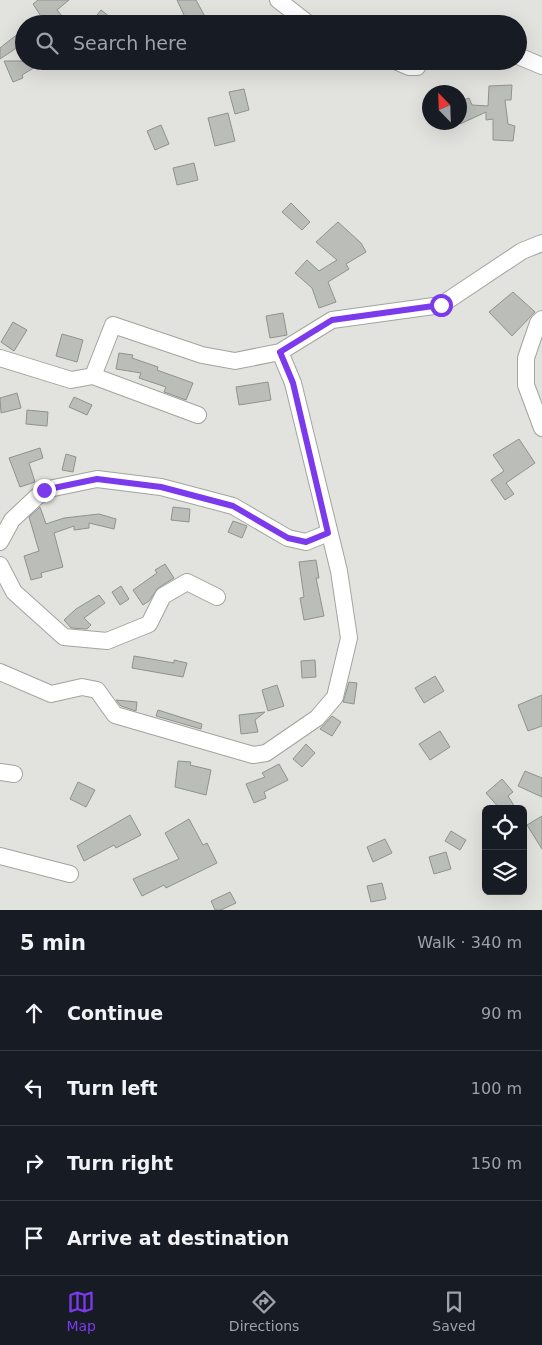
<!DOCTYPE html>
<html lang="en">
<head>
<meta charset="utf-8">
<style>
	:root { --surface:#171b24; --page:#242831; --text:#f1f3f6; --muted:#9ea1a6; --line:#363941; --accent:#7c3aed }
	body { margin:0; font-family:"DejaVu Sans",sans-serif; background:var(--page); color:var(--text) }
	.controls { position:absolute; right:15px; bottom:15px; display:grid; overflow:hidden; border-radius:8px; box-shadow:0 5px 20px #0002 }
	.controls button { width:45px; height:45px; display:grid; place-items:center; padding:0; border:0; border-bottom:1px solid var(--line); background:var(--surface); color:var(--text); font:25px sans-serif }
	.compass { position:absolute; left:422px; top:85px; width:45px; height:45px; border-radius:50%; background:var(--surface); box-shadow:0 5px 20px #0002; rotate:337deg }
	.stop { position:absolute; width:15px; height:15px; margin:-11px; border:4px solid #7c3aed; border-radius:50%; background:#fff }
	.stop.end { background:#7c3aed; border-color:#fff; box-shadow:0 1px 5px #0008 }
	.list { margin:0; padding:0; list-style:none }
	h2 { display:flex; justify-content:space-between; align-items:center; height:65px; margin:0; padding:0 20px; font-size:21px }
	h2 small { font-size:16px; font-weight:400; color:var(--muted) }
	.list li { display:grid; grid-template-columns:32px 1fr auto; gap:15px; align-items:center; box-sizing:border-box; height:75px; padding:0 20px; border-top:1px solid var(--line) }
	.list b { display:block; font-size:19px; white-space:nowrap }
	.list em { font-size:16px; font-style:normal; color:var(--muted) }
	.icon { flex:none; width:28px; height:28px; fill:none; stroke:currentColor; stroke-width:2; stroke-linecap:round; stroke-linejoin:round }
	.map { position:relative; flex:none; width:542px; height:910px; overflow:hidden }
	.search { position:absolute; background:var(--surface); box-shadow:0 5px 20px #0002; left:15px; right:15px; top:15px; height:55px; display:flex; align-items:center; gap:12px; box-sizing:border-box; padding:0 18px; border-radius:28px; color:var(--muted); font-size:19px }
	.sheet { height:365px; background:var(--surface) }
	nav { display:flex; justify-content:space-around; align-items:center; box-sizing:border-box; height:70px; border-top:1px solid var(--line); background:var(--surface); font-size:14px; color:var(--muted) }
	nav a { display:grid; justify-items:center; gap:2px }
	nav .on { color:var(--accent) }
	.map>svg:first-child { display:block }
	.building { fill:#bbbdb8; stroke:#90928d }
	.lines { fill:none; stroke-linecap:round; stroke-linejoin:round }
	.minor-casing { stroke:#a2a49f; stroke-width:18 }
	.minor { stroke:#fff; stroke-width:16 }
	.route { stroke:#7c3aed; stroke-width:6 }
</style>
</head>
<body>
<div class="map">
<svg width="542" height="910" viewBox="0 0 542 910">
	<rect width="100%" height="100%" fill="#e2e3de"/>
	<path class="building" d="M38 0H69L57 10 69 24H46L33 4Z
		M177 0H196L209 24H184L180 17 184 15Z
		M101 10 110 17 105 24H90Z
		M24 29V43L0 59V48Z
		M4 61H45L22 75 23 78 13 82Z
		M512 85 511 100H505L508 124 515 126 513 141 493 140V119L486 120V112L460 124V101L469 98 472 105 488 106 489 86Z
		M244 89 249 110 235 114 229 92Z
		M228 113 235 141 215 146 208 118Z
		M161 125 169 144 155 150 147 131Z
		M194 163 198 180 177 185 173 168Z
		M291 203 310 222 302 230 282 212Z
		M338 222 361 243 366 252 346 264 349 269 328 282 336 302 319 308 312 288 295 273 307 260 319 271 337 260 316 242Z
		M513 292 535 312 512 336 489 312Z
		M283 313 287 335 270 338 266 316Z
		M13 322 27 330 14 351 1 342Z
		M62 334 83 340 77 362 56 356Z
		M119 353 133 355 132 358 158 367 157 370 193 383 186 400 164 392 166 387 139 378 141 373 116 369Z
		M268 382 271 400 239 405 236 387Z
		M17 393 21 408 1 413 0 398Z
		M74 397 92 405 87 415 69 407Z
		M27 410 48 412 47 426 26 424Z
		M519 439 535 463 506 483 514 494 505 500 491 480 504 471 493 455Z
		M40 448 43 458 29 463 35 482 20 487 9 458Z
		M66 454 76 457 73 472 62 470Z
		M40 507 46 524 64 518 99 514 116 519 114 529 89 523V528L74 530V526L54 533 63 567 41 573 42 577 31 580 24 556 39 551 29 517Z
		M173 507 190 509 189 522 171 520Z
		M233 521 247 526 242 538 228 532Z
		M316 560 319 578H316L324 616 304 620 300 598 304 597 299 562Z
		M165 564 174 578 158 588 149 601 143 605 133 590 157 573 155 570Z
		M121 586 129 599 120 605 112 592Z
		M99 595 105 603 84 618 91 625 87 629 71 628 64 620 76 609Z
		M134 656 174 663V660L187 663 183 677 132 668Z
		M315 660 316 677 302 678 301 661Z
		M435 676 444 691 424 703 415 688Z
		M349 682 357 683 354 704 343 702Z
		M277 685 284 706 268 711 262 690Z
		M542 695V726L528 731 518 705Z
		M116 700 137 702 136 711 121 706Z
		M158 710 202 724 201 729 156 716Z
		M265 712 255 720 258 732 241 734 239 715Z
		M332 716 341 722 332 736 320 729Z
		M440 731 450 747 430 760 419 744Z
		M306 744 315 753 302 767 293 759Z
		M178 761 191 762 190 765 211 770 206 795 175 787Z
		M279 764 288 780 264 792 266 798 254 803 246 784 265 777 262 773Z
		M525 771 542 778V797L518 786Z
		M502 779 513 792 508 796 516 809H500L486 793Z
		M78 782 95 790 86 807 70 799Z
		M130 815 141 835 116 848 114 845 84 861 77 846Z
		M542 816V849L527 825Z
		M189 819 203 845 207 843 217 863 166 888 164 885 142 896 133 879 179 859 165 833Z
		M451 831 466 840 460 850 445 841Z
		M385 839 392 853 373 862 367 847Z
		M446 852 451 869 434 874 429 857Z
		M382 883 386 899 371 902 367 886Z
		M230 892 236 903 221 910H215L211 901Z"/>
	<g class="lines">
		<defs>
			<path id="minor" d="M278 0 309 24
				M518 56 542 66
				M395 61 409 67H417L421 61
				M542 319 538 323 526 358V385L542 428
				M0 358 71 380 93 376 113 325 202 355 235 361 280 352 332 320 441 305 522 251 542 243
				M93 376 198 415
				M0 542 12 520 44 490 97 479 161 487 233 506 288 538 306 542 328 533
				M0 565 14 592 64 637 107 641 149 624 163 596 187 582 217 597
				M0 672 51 694 82 687 97 690 115 715 253 755 266 753 317 718 335 697 349 638 339 571 293 383 280 352
				M0 772 14 774
				M0 856 70 874"/>
		</defs>
		<use href="#minor" class="minor-casing"/>
		<use href="#minor" class="minor"/>
	</g>
	<g class="lines">
		<path class="route" d="M44 490 97 479 161 487 233 506 288 538 306 542 328 533 293 383 280 352 332 320 441 305"/>
	</g>
</svg>
<div class="controls">
<button><svg class="icon" aria-label="locate" viewBox="0 0 24 24"><circle cx="12" cy="12" r="6"/><path d="M12 2v4M12 18v4M2 12h4M18 12h4"/></svg></button>
<button><svg class="icon" aria-label="layers" viewBox="0 0 24 24"><path d="M12 4l9 5-9 5-9-5zM3 14l9 5 9-5"/></svg></button>
</div>
<svg class="compass" viewBox="-18 -18 36 36"><path d="M0-13l5 13h-10z" fill="#e53935"/><path d="M0 13l5-13h-10z" fill="#9ea1a6"/></svg>
<div class="stop" style="left:441px;top:305px"></div>
<div class="stop end" style="left:44px;top:490px"></div>
<div class="search"><svg class="icon" aria-label="search" viewBox="0 0 24 24"><circle cx="10" cy="10" r="6"/><path d="M15 15l6 6"/></svg>Search here</div>
</div>
<section class="sheet">
<h2>5 min<small>Walk · 340 m</small></h2>
<ul class="list">
<li><svg class="icon" aria-label="ahead" viewBox="0 0 24 24"><path d="M12 20V5M6 11l6-6 6 6"/></svg><div><b>Continue</b></div><em>90 m</em></li>
<li><svg class="icon" aria-label="left" viewBox="0 0 24 24"><path d="M17 20v-9H6M10 6l-5 5 5 5"/></svg><div><b>Turn left</b></div><em>100 m</em></li>
<li><svg class="icon" aria-label="right" viewBox="0 0 24 24"><path d="M7 20v-9h11M14 6l5 5-5 5"/></svg><div><b>Turn right</b></div><em>150 m</em></li>
<li><svg class="icon" aria-label="arrive" viewBox="0 0 24 24"><path d="M6 21V4h12l-3 4 3 4H6"/></svg><div><b>Arrive at destination</b></div></li>
</ul>
</section>
<nav>
<a class="on"><svg class="icon" aria-label="map" viewBox="0 0 24 24"><path d="M3 6l6-2 6 2 6-2v14l-6 2-6-2-6 2zM9 4v14M15 6v14"/></svg>Map</a>
<a><svg class="icon" aria-label="directions" viewBox="0 0 24 24"><path d="M12 3l9 9-9 9-9-9zM9 14v-3h6M13 9l2 2-2 2"/></svg>Directions</a>
<a><svg class="icon" aria-label="saved" viewBox="0 0 24 24"><path d="M7 4h10v16l-5-4-5 4z"/></svg>Saved</a>
</nav>
</body>
</html>
